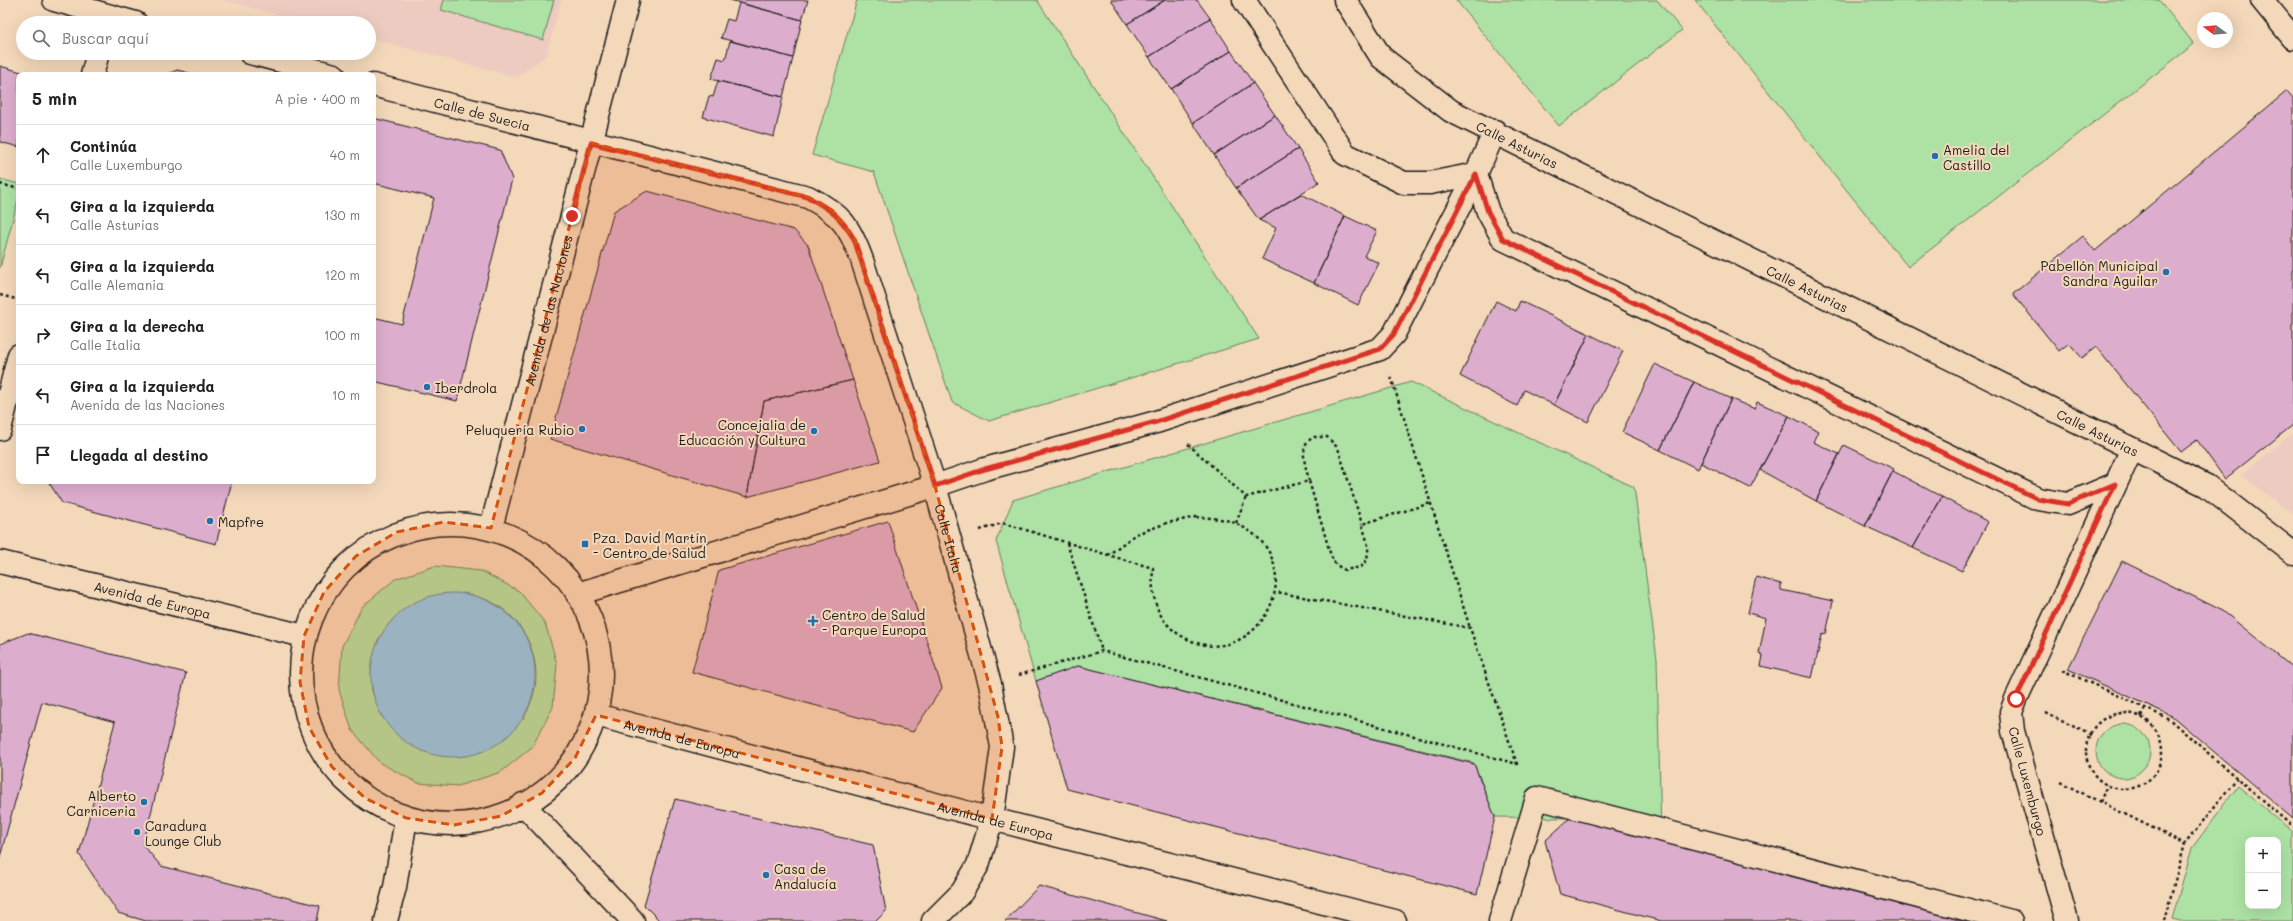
<!DOCTYPE html>
<html lang="es">
<head>
<meta charset="utf-8">
<style>
	:root { --surface:#fff; --page:#f6f6f6; --text:#202124; --muted:#757577; --line:#e0e0e0 }
	body { margin:0; font-family:Mali,sans-serif; background:var(--page); color:var(--text) }
	.controls { position:absolute; right:12px; bottom:12px; display:grid; overflow:hidden; border-radius:8px; box-shadow:0 4px 16px #0002 }
	.controls button { width:36px; height:36px; display:grid; place-items:center; padding:0; border:0; border-bottom:1px solid var(--line); background:var(--surface); color:var(--text); font:20px sans-serif }
	.compass { position:absolute; left:2197px; top:12px; width:36px; height:36px; border-radius:50%; background:var(--surface); box-shadow:0 4px 16px #0002; rotate:286deg }
	.stop { position:absolute; width:12px; height:12px; margin:-9px; border:3px solid #d93025; border-radius:50%; background:#fff }
	.stop.end { background:#d93025; border-color:#fff; box-shadow:0 1px 4px #0008 }
	.list { margin:0; padding:0; list-style:none }
	h2 { display:flex; justify-content:space-between; align-items:center; height:52px; margin:0; padding:0 16px; font-size:17px }
	h2 small { font-size:13px; font-weight:400; color:var(--muted) }
	.list li { display:grid; grid-template-columns:26px 1fr auto; gap:12px; align-items:center; box-sizing:border-box; height:60px; padding:0 16px; border-top:1px solid var(--line) }
	.list b { display:block; font-size:15px; white-space:nowrap }
	.list p { margin:0; font-size:13px; white-space:nowrap; color:var(--muted) }
	.list em { font-size:13px; font-style:normal; color:var(--muted) }
	.icon { flex:none; width:22px; height:22px; fill:none; stroke:currentColor; stroke-width:2; stroke-linecap:round; stroke-linejoin:round }
	.map { position:relative; flex:none; width:2293px; height:921px; overflow:hidden }
	.search { position:absolute; background:var(--surface); box-shadow:0 4px 16px #0002; left:16px; top:16px; width:360px; height:44px; display:flex; align-items:center; gap:10px; box-sizing:border-box; padding:0 14px; border-radius:22px; color:var(--muted); font-size:15px }
	.panel { position:absolute; background:var(--surface); box-shadow:0 4px 16px #0002; left:16px; top:72px; width:360px; height:412px; border-radius:8px }
	.map>svg:first-child { display:block }
	.built { fill:#edcbc0 }
	.green { fill:#ade2a4; stroke:#647f60; fill-rule:evenodd }
	.water { fill:#8ecbee; stroke:#60859a }
	.building { fill:#ddadcd; stroke:#1c1c1c }
	.lines { fill:none; stroke-linecap:round; stroke-linejoin:round }
	.minor-casing { stroke:#1c1c1c; stroke-width:25 }
	.path { stroke:#1c1c1c; stroke-width:2.5; stroke-dasharray:3 3; stroke-linecap:butt }
	.minor { stroke:#f4d8ba; stroke-width:22 }
	.route { stroke:#d93025; stroke-width:5 }
	.marked { fill:#d4530e; fill-opacity:0.2; stroke:#d4530e; stroke-width:3; stroke-dasharray:8 5; stroke-linejoin:round }
	.poi-dot { fill:#1f6fb2; stroke:#f4d8ba; stroke-width:1.5 }
	.labels { text-anchor:middle; dominant-baseline:central; stroke-width:4; stroke-linejoin:round; paint-order:stroke }
	.street-label { font-size:13px; fill:#1c1c1c; stroke:#f4d8ba }
	.poi-label { font-size:13px; fill:#1c1c1c; stroke:#f4d8ba; text-anchor:start }
</style>
</head>
<body>
<div class="map">
<svg width="2293" height="921" viewBox="0 0 2293 921">
	<rect width="100%" height="100%" fill="#f4d8ba"/>
	<filter id="ink" filterUnits="userSpaceOnUse"><feTurbulence type="fractalNoise" baseFrequency=".025" numOctaves="2"/><feDisplacementMap in="SourceGraphic" scale="8" xChannelSelector="R" yChannelSelector="G"/><feConvolveMatrix kernelMatrix="1 2 1 2 8 2 1 2 1" color-interpolation-filters="sRGB"/></filter>
	<g filter="url(#ink)">
		<path class="built" d="M222 0H561L546 56 516 77 369 38V23H310Z
			M2293 433V514L2241 475Z"/>
		<path class="green" d="M444 0H554L543 40 441 10Z
			M857 0H1037L1259 339 989 421 952 402 874 172 812 155Z
			M1456 0H1657L1682 30 1559 126Z
			M1695 0H2159L2194 44 1908 267Z
			M0 179 19 184V196L0 268Z
			M1411 382 1634 487 1657 659 1661 838 1570 818 1495 817 1474 763 1078 666 1036 681 996 541 1013 500Z
			M435 566 481 571 519 591 545 623 557 664 553 707 532 747 501 772 458 786 418 783 380 763 352 730 339 690 342 646 362 607 395 579ZM464 593C471 595 480 597 487 600 521 613 543 657 534 692 532 701 528 710 524 718L381 716 372 691 371 666 378 640 393 619Z
			M2096 751a27 27 0 1 1 54 0a27 27 0 1 1-54 0Z
			M2238 786 2293 832V921H2180L2172 919 2192 848ZM2248 840H2278V906H2248Z"/>
		<path class="water" d="M371 675a82 82 0 1 1 164 0a82 82 0 1 1-164 0Z"/>
		<path class="building" d="M730 0H808L802 20Z
			M1111 0H1165L1127 24Z
			M1165 0H1197L1210 18 1149 57 1127 24Z
			M739 3 802 20 793 58 721 38 727 19 734 21Z
			M1210 18 1231 51 1171 89 1149 57Z
			M730 41 793 58 783 97 711 79 718 58 725 60Z
			M1231 51 1253 83 1193 123 1171 89Z
			M0 66 32 75H19V147L0 142Z
			M177 70 198 75H165Z
			M718 81 783 97 774 137 703 117 709 96 713 97Z
			M1253 83 1275 115 1214 155 1193 123Z
			M2287 91 2293 98V425L2225 479 2197 440 2181 452 2096 347 2082 358 2069 343 2059 351 2013 294 2083 236 2095 251Z
			M1275 115 1298 149 1236 188 1214 155Z
			M373 118 500 150 512 179 457 401 373 381V317L402 324 434 198 373 183Z
			M1298 149 1319 182 1259 220 1236 188Z
			M647 191 794 230 808 245 853 380 764 401 747 497 550 439 614 211Z
			M1301 194 1345 216 1314 283 1262 259 1276 228 1259 220Z
			M1345 216 1377 231 1364 256 1379 263 1358 305 1314 283Z
			M1496 301 1516 311 1520 301 1589 334 1554 405 1524 390 1517 406 1460 376Z
			M1589 334 1623 351 1588 422 1554 405Z
			M1655 364 1694 382 1660 450 1622 432Z
			M853 380 880 461 747 497 764 401Z
			M1694 382 1731 399 1698 469 1660 450Z
			M1731 399 1755 409 1757 402 1789 416 1750 488 1701 463Z
			M1789 416 1818 431 1813 442 1839 454 1816 501 1760 470Z
			M1844 445 1894 469 1865 526 1816 501Z
			M1893 471 1942 497 1913 548 1865 526Z
			M48 481H232L216 544 62 503Z
			M1942 497 1988 522 1962 571 1913 548Z
			M888 521 942 688 913 732 692 672 719 570Z
			M2122 561 2223 611 2293 668V819L2172 716 2068 669Z
			M1756 577 1781 584V590L1833 601 1826 634 1822 635 1812 678 1761 666 1763 656 1759 654 1766 618 1748 613Z
			M28 633 186 673 143 845 161 866 320 906 317 921H146L118 913 79 854 115 722 42 702 0 857V644Z
			M1078 666 1474 764 1495 817 1477 894 1067 789 1036 681Z
			M675 799 873 845 886 911 876 921H660L644 905Z
			M1570 818 1661 838 1967 921H1661L1560 894 1545 841Z
			M1039 886 1167 921H1005Z"/>
		<g class="lines">
			<defs>
				<g id="minor">
					<path d="M54 0 136 23"/>
					<path d="M1244 0 1345 154 1404 183H1430L1476 174 1488 212 1503 239 2038 499 2068 504 2115 484"/>
					<path id="s1" d="M1345 0 1381 57 1451 111 2207 486 2293 553"/>
					<path d="M2262 0 2293 38"/>
					<path d="M250 53 334 75"/>
					<path d="M92 75 98 53"/>
					<path id="s2" d="M373 85 808 197C842 215 849 225 862 260L935 486 990 684 1002 747 992 819 978 865 962 892 933 921"/>
					<path d="M0 429 19 355"/>
					<circle cx="451" cy="674" r="150"/>
					<path id="s3" d="M491 528 628 0"/>
					<path id="s4" d="M0 562 304 636"/>
					<path d="M577 594 935 486 985 469 1156 422 1380 349 1394 334 1476 174 1495 131"/>
					<path id="s5" d="M596 715 992 819 1395 921"/>
					<path d="M523 804 633 921"/>
					<path d="M386 921 395 887 406 818"/>
					<path d="M1500 921 1537 798 2011 921"/>
					<path d="M2067 921 2013 731 2011 712 2016 699 2132 449"/>
				</g>
			</defs>
			<use href="#minor" class="minor-casing"/>
			<path class="path" d="M0 184 19 189
				M0 295 19 300
				M1391 377 1470 628
				M1188 444 1246 497 1309 481 1331 556 1336 565 1345 570 1361 567C1374 554 1366 539 1362 524L1431 503
				M1309 481C1306 466 1297 446 1314 437H1327L1338 448 1362 524
				M1196 517C1209 518 1225 518 1237 524 1322 563 1252 685 1177 633 1155 617 1151 594 1153 568L1108 555 1136 534 1167 523Z
				M1236 523 1246 497
				M980 530 1003 523 1108 555
				M1067 543 1102 651
				M2062 670 2169 719 2293 827
				M1019 675 1102 651 1517 764 1470 628 1276 592
				M2045 713 2091 735
				M2086 751a38 38 0 1 1 76 0a38 38 0 1 1-76 0Z
				M2141 717 2145 708
				M2060 782 2185 844
				M2100 802 2107 785
				M2164 921 2185 844 2237 778"/>
			<use href="#minor" class="minor"/>
		</g>
	</g>
	<g class="lines" filter="url(#ink)">
		<path class="route" d="M572 216 591 143 808 197C831 210 840 216 854 239L935 486 985 469 1156 422 1380 349 1394 334 1476 174 1488 212 1503 239 2038 499 2068 504 2115 484 2016 699"/>
	</g>
	<path class="marked" d="M591 143 808 197 832 210 854 239 935 486 998 717 1002 747 992 819 596 715 575 758 542 793 501 816 454 825 406 818 365 798 332 767 309 727 300 682 304 636 324 592 356 556 397 532 444 522 491 528Z"/>
	<g class="poi-dot">
		<circle cx="1935" cy="156" r="4"/>
		<circle cx="2166" cy="272" r="4"/>
		<circle cx="427" cy="387" r="4"/>
		<circle cx="582" cy="429" r="4"/>
		<circle cx="814" cy="431" r="4"/>
		<circle cx="210" cy="521" r="4"/>
		<rect x="581" y="540" width="8" height="8" rx="2"/>
		<path d="M811 615h4v4h4v4h-4v4h-4v-4h-4v-4h4z"/>
		<circle cx="144" cy="802" r="4"/>
		<circle cx="137" cy="832" r="4"/>
		<circle cx="766" cy="875" r="4"/>
	</g>
	<g class="labels">
		<g class="street-label">
			<text stroke="none"><textPath href="#s2" startOffset="113">Calle de Suecia</textPath></text>
			<text stroke="none"><textPath href="#s1" startOffset="230">Calle Asturias</textPath></text>
			<text stroke="none"><textPath href="#s1" startOffset="554">Calle Asturias</textPath></text>
			<text stroke="none"><textPath href="#s3" startOffset="225">Avenida de las Naciones</textPath></text>
			<text stroke="none"><textPath href="#s1" startOffset="878">Calle Asturias</textPath></text>
			<text stroke="none"><textPath href="#s2" startOffset="827">Calle Italia</textPath></text>
			<text stroke="none"><textPath href="#s4" startOffset="157">Avenida de Europa</textPath></text>
			<text stroke="none"><textPath href="#s5" startOffset="89">Avenida de Europa</textPath></text>
			<text transform="translate(2028 781) rotate(75)">Calle Luxemburgo</text>
			<text stroke="none"><textPath href="#s5" startOffset="413">Avenida de Europa</textPath></text>
		</g>
		<g class="poi-label">
			<text x="1943" y="149">Amelia del<tspan x="1943" dy="15">Castillo</tspan></text>
			<text x="2158" y="265" text-anchor="end">Pabellón Municipal<tspan x="2158" dy="15">Sandra Aguilar</tspan></text>
			<text x="435" y="387">Iberdrola</text>
			<text x="806" y="424" text-anchor="end">Concejalia de<tspan x="806" dy="15">Educación y Cultura</tspan></text>
			<text x="574" y="429" text-anchor="end">Peluquería Rubio</text>
			<text x="218" y="521">Mapfre</text>
			<text x="593" y="537">Pza. David Martín<tspan x="593" dy="15">- Centro de Salud</tspan></text>
			<text x="822" y="614">Centro de Salud<tspan x="822" dy="15">- Parque Europa</tspan></text>
			<text x="136" y="795" text-anchor="end">Alberto<tspan x="136" dy="15">Carniceria</tspan></text>
			<text x="145" y="825">Caradura<tspan x="145" dy="15">Lounge Club</tspan></text>
			<text x="774" y="868">Casa de<tspan x="774" dy="15">Andalucía</tspan></text>
		</g>
	</g>
</svg>
<div class="controls">
<button>+</button>
<button>−</button>
</div>
<svg class="compass" viewBox="-18 -18 36 36"><path d="M0-13l5 13h-10z" fill="#e53935"/><path d="M0 13l5-13h-10z" fill="#757577"/></svg>
<div class="stop" style="left:2016px;top:699px"></div>
<div class="stop end" style="left:572px;top:216px"></div>
<div class="search"><svg class="icon" aria-label="search" viewBox="0 0 24 24"><circle cx="10" cy="10" r="6"/><path d="M15 15l6 6"/></svg>Buscar aquí</div>
<section class="panel">
<h2>5 min<small>A pie · 400 m</small></h2>
<ul class="list">
<li><svg class="icon" aria-label="ahead" viewBox="0 0 24 24"><path d="M12 20V5M6 11l6-6 6 6"/></svg><div><b>Continúa</b><p>Calle Luxemburgo</p></div><em>40 m</em></li>
<li><svg class="icon" aria-label="left" viewBox="0 0 24 24"><path d="M17 20v-9H6M10 6l-5 5 5 5"/></svg><div><b>Gira a la izquierda</b><p>Calle Asturias</p></div><em>130 m</em></li>
<li><svg class="icon" aria-label="left" viewBox="0 0 24 24"><path d="M17 20v-9H6M10 6l-5 5 5 5"/></svg><div><b>Gira a la izquierda</b><p>Calle Alemania</p></div><em>120 m</em></li>
<li><svg class="icon" aria-label="right" viewBox="0 0 24 24"><path d="M7 20v-9h11M14 6l5 5-5 5"/></svg><div><b>Gira a la derecha</b><p>Calle Italia</p></div><em>100 m</em></li>
<li><svg class="icon" aria-label="left" viewBox="0 0 24 24"><path d="M17 20v-9H6M10 6l-5 5 5 5"/></svg><div><b>Gira a la izquierda</b><p>Avenida de las Naciones</p></div><em>10 m</em></li>
<li><svg class="icon" aria-label="arrive" viewBox="0 0 24 24"><path d="M6 21V4h12l-3 4 3 4H6"/></svg><div><b>Llegada al destino</b></div></li>
</ul>
</section>
</div>
</body>
</html>
